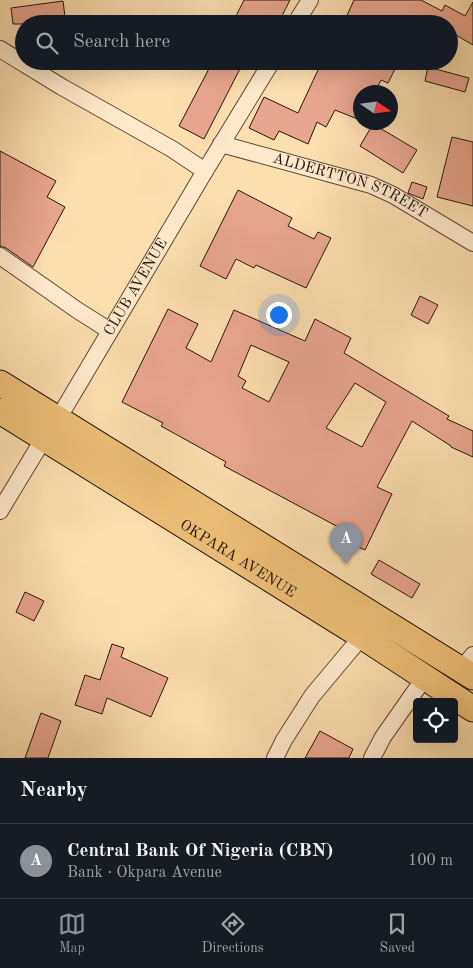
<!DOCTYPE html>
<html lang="en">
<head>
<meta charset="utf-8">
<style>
	:root { --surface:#171b24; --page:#242831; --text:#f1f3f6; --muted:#9ea1a6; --line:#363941; --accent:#8c9099 }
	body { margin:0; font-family:"Old Standard TT",serif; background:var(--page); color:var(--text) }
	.controls { position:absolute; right:15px; bottom:15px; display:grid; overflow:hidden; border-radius:5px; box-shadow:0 5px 20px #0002 }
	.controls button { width:45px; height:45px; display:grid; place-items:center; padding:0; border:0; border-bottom:1px solid var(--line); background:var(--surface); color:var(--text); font:25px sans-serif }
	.compass { position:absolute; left:353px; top:85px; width:45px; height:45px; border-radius:50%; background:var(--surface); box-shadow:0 5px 20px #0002; rotate:103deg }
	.you { position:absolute; left:278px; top:314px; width:18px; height:18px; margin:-12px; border:4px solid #fff; border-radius:50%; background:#1a73e8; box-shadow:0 0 0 8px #1a73e833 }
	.badge { display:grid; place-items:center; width:32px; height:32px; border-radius:50%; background:var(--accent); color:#fff; font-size:16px; font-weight:700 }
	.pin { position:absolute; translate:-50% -41px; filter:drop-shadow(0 1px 2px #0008) }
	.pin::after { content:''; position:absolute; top:26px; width:18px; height:15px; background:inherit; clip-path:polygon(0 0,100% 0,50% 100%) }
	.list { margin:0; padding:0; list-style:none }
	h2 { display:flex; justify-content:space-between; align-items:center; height:65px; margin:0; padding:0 20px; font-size:21px }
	h2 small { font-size:16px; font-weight:400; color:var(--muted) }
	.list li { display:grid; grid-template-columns:32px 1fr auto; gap:15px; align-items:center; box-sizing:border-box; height:75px; padding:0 20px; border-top:1px solid var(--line) }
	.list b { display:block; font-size:19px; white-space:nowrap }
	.list p { margin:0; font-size:16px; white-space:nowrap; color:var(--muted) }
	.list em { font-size:16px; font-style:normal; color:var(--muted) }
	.icon { flex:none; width:28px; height:28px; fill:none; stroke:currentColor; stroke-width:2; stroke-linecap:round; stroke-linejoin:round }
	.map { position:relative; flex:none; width:473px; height:758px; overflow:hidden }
	.search { position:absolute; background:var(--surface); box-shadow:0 5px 20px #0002; left:15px; right:15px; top:15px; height:55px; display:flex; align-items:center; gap:12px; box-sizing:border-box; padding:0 18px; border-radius:28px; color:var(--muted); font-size:19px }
	.sheet { height:140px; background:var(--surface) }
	nav { display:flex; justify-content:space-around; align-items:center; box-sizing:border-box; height:70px; border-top:1px solid var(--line); background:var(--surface); font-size:14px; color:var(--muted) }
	nav a { display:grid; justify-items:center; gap:2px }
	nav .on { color:var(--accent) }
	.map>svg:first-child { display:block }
	.building { fill:#e9a68e; stroke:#26160b; fill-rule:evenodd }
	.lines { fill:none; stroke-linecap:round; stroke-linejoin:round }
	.street-casing { stroke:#5c4834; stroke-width:18 }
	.primary-casing { stroke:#26160b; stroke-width:27 }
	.street { stroke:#feeacb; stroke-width:16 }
	.primary { stroke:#eebf78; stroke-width:25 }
	.labels { text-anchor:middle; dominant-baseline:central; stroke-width:4; stroke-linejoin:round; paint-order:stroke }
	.street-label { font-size:15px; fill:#26160b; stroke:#feeacb }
</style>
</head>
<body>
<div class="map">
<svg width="473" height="758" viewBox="0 0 473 758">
	<rect width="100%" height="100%" fill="#fddeaf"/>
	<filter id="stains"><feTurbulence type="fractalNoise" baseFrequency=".004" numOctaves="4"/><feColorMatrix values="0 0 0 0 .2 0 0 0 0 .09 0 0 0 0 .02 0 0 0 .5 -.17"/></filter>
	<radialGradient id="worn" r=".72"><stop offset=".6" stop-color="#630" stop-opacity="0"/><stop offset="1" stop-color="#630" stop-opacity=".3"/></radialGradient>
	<path class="building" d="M244 0H290L278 24H232Z
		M354 0H421L442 11 445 5 465 16 473 2V45L449 31V24H343Z
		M63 1 66 24H13L11 8Z
		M213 61H244L204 139 179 126Z
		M303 61H399L388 83 381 80 375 92H360V120L335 110 326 127 317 122 308 144 279 131 274 140 249 128 264 97 298 113 318 70Z
		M428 67 469 78 465 92 425 81Z
		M373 124 417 150 403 173 360 146Z
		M452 137 473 142V206L437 197Z
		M0 151 56 181 47 197 65 207 33 267 6 248 0 246Z
		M412 182 427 187 423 199 408 193Z
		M238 190 292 218 288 226 314 239 318 232 331 238 306 288 256 265 254 268 236 259 226 279 200 266Z
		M420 296 438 305 428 324 411 315Z
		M168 309 198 324 186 348 211 362 234 310 305 341 315 319 351 338 344 353 449 416 447 419 473 431V457L451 447V446L412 421 377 487 392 494 365 550 352 544 355 536 224 466 226 462 161 426 163 423 122 402ZM251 345 289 362 269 402 242 388 246 381 238 376ZM355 383 386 402 362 447 326 428Z
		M379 560 420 584 412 598 371 574Z
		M25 592 44 601 34 621 16 612Z
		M112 644 124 648 121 657 168 678 151 717 107 698 102 714 75 705 85 675 100 680Z
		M41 713 61 721 48 758H25Z
		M320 731 353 749 349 758H305Z"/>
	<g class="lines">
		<defs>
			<g id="street">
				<path d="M295 24 310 0"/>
				<path d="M0 49 62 87 172 149 205 171"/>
				<path id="s1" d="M221 144 371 185 393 195 473 243"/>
				<path d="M0 256 77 310 110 331"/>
				<path id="s2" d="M0 511 44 438 58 419 205 171 272 61"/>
				<path d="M461 670 473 655"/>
				<path d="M275 758 284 740 312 696 368 629"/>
				<path d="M372 758 383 737 425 677"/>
			</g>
			<g id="primary">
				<path d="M0 383 473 677"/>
				<path id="s3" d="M0 411 363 637 473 709"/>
			</g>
		</defs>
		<use href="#street" class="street-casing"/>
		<use href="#primary" class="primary-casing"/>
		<use href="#street" class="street"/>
		<use href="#primary" class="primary"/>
	</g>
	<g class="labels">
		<g class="street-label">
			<text stroke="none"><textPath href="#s1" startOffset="136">ALDERTTON STREET</textPath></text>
			<text stroke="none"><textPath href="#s2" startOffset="262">CLUB AVENUE</textPath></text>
			<text stroke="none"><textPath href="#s3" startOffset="280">OKPARA AVENUE</textPath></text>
		</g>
	</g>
	<rect width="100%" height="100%" filter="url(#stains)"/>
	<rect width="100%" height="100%" fill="url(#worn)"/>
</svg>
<div class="controls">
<button><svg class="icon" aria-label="locate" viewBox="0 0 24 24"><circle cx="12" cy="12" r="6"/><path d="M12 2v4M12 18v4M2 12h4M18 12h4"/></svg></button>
</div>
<svg class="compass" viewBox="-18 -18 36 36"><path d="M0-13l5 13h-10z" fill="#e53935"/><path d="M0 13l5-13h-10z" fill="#9ea1a6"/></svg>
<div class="you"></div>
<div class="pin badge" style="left:346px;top:564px">A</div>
<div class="search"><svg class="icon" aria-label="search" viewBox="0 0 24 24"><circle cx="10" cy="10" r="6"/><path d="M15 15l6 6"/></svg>Search here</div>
</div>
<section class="sheet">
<h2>Nearby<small></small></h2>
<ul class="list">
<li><span class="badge">A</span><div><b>Central Bank Of Nigeria (CBN)</b><p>Bank · Okpara Avenue</p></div><em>100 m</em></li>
</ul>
</section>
<nav>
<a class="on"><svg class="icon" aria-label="map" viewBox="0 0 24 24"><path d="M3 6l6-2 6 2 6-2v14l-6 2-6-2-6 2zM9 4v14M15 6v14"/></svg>Map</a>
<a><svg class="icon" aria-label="directions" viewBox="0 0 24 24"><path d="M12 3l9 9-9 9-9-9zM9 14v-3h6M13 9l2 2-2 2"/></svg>Directions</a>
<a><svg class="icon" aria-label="saved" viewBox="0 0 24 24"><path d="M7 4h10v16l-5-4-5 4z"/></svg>Saved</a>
</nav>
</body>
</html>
